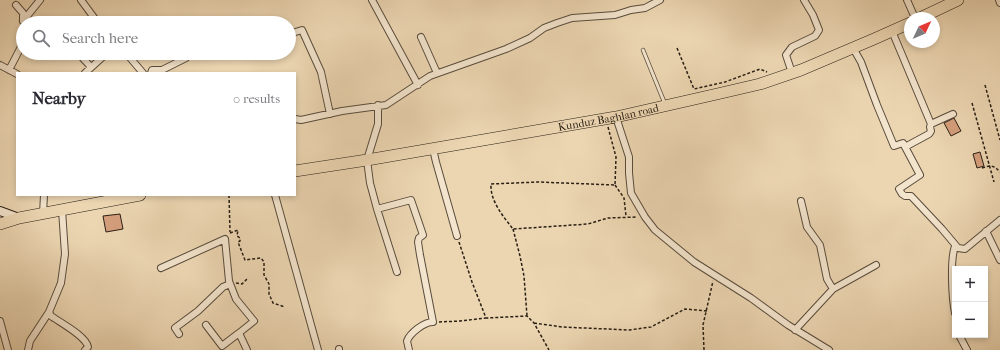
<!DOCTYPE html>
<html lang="en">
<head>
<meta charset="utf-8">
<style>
	:root { --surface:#fff; --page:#f2f2f3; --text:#2b2b33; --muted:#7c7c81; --line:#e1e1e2 }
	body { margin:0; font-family:"IM FELL French Canon",serif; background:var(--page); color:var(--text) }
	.controls { position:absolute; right:12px; bottom:12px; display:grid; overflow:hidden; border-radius:0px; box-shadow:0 2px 6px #0003 }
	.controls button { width:36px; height:36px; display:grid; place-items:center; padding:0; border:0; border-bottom:1px solid var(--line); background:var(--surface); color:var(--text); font:20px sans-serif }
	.compass { position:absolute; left:904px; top:12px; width:36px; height:36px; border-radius:50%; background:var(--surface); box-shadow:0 2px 6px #0003; rotate:46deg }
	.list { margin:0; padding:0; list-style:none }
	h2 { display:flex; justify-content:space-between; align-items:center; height:52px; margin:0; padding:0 16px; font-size:17px }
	h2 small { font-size:13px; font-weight:400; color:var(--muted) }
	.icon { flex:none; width:22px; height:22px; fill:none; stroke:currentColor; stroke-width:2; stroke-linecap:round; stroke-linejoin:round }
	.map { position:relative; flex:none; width:1000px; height:350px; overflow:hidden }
	.search { position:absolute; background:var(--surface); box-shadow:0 2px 6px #0003; left:16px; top:16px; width:280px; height:44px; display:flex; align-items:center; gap:10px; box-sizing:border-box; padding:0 14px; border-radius:22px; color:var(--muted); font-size:15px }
	.panel { position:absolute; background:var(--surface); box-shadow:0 2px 6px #0003; left:16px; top:72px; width:280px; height:124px; border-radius:0px }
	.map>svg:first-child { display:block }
	.building { fill:#d69f7d; stroke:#281e14 }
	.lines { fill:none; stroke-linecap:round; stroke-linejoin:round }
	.lane-casing { stroke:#594c3c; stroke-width:4.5 }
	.street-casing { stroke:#594c3c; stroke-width:8 }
	.secondary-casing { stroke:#281e14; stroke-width:10 }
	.highway-casing { stroke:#281e14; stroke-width:12 }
	.path { stroke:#281e14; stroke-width:1.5; stroke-dasharray:3 2; stroke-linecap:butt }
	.lane { stroke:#f3e4cd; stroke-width:3 }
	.street { stroke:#f3e4cd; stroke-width:6 }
	.secondary { stroke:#f3e4cd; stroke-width:8 }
	.highway { stroke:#ecd6b2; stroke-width:11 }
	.labels { text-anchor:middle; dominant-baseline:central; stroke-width:4; stroke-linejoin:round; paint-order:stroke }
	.street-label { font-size:11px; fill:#281e14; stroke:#f3e4cd }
</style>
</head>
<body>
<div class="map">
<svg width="1000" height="350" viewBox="0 0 1000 350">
	<rect width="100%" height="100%" fill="#ecd6b2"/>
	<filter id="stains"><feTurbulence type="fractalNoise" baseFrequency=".005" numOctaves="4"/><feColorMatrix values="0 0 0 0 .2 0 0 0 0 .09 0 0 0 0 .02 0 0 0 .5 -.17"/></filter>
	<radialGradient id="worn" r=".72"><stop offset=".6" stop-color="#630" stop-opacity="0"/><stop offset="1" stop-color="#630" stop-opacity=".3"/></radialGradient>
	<path class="building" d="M954 118 961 131 951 136 944 123Z
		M980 152 984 166 977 168 973 154Z
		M120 214 123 229 106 232 103 216Z"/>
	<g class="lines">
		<defs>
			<path id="lane" d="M643 50 665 104"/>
			<path id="street" d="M81 0 98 23
				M372 0 418 85
				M907 0 915 18
				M999 0 1000 3
				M16 5 23 13V21
				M23 21 40 0
				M892 31 931 124 953 114
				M289 34 302 30 321 72 330 114
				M421 37 437 73
				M853 48 861 62 877 105 894 146 903 143 920 175 899 189 902 194 905 196H911L942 229 958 248 965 249 1000 220
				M78 53 91 67
				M126 53 143 73
				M0 65 17 74
				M9 70 23 43
				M85 73 107 53
				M151 73 152 70H162L186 58 189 53
				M792 73 786 55 792 47 815 36 819 30 813 15 804 0
				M378 105V124L367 160 370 183 377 209 397 272
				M616 117 629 157V173L631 193 645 217 655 230 694 262 751 298 788 325 829 350
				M295 119 301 120 342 111 386 105 430 76 506 49 530 38 544 28 557 23 572 18 615 15 631 10 645 8 660 0
				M905 147 929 134 931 131 930 127 931 124
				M433 149 436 162 457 236
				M275 195 318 350
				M801 201 807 227 820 245 827 279 833 289
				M377 209 411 200 423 235 419 238 418 242 420 255 433 322C424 322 410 333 407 341L409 350
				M62 210 65 254 61 283 49 312 51 316C61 323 86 336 88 347L85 350
				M43 214 44 195
				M986 231 1000 260
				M161 268 225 239 229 281 236 299 254 321 239 333 247 350
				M955 313C952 298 950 260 955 246
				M0 321 8 350
				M206 325 222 346 239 333
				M795 330 833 289 876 265
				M179 334 175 328 198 311 223 287 230 284
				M959 335 967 350
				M339 349V350
				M28 350 30 341 49 312"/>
			<path id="secondary" d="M0 211 19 218"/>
			<g id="highway">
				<path d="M920 18 958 0"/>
				<path id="s1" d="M295 171 367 160 616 117 717 94 760 84 801 70 874 39 910 23"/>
				<path d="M0 224 19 218 140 195"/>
			</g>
		</defs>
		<use href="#lane" class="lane-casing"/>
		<use href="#street" class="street-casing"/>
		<use href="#secondary" class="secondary-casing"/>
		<use href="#highway" class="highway-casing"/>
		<path class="path" d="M677 48 694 89 725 82 760 69 767 72
			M985 85 1000 140
			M972 103 994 182
			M608 127 616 157 615 185 538 182 491 184C490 201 503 216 513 229L588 224 608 218 637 217
			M982 168C990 165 994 165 1000 172
			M615 185 624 198 626 216
			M229 195 230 232
			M513 229 520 256 524 276 527 316
			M230 233 238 230 237 236 240 238V241L238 242 245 260 261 258 264 262V275L269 284V294L273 303 285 307
			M459 242 472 282 486 318 527 316 534 323 549 350
			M236 283 242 284 247 279
			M439 322 460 321 486 318
			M534 323 562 327 629 330 651 327 685 309 707 311
			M704 350 703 325 713 281"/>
		<use href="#lane" class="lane"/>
		<use href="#street" class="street"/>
		<use href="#secondary" class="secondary"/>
		<use href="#highway" class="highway"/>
	</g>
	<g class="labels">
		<g class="street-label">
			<text stroke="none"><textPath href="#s1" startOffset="318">Kunduz Baghlan road</textPath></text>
		</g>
	</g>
	<rect width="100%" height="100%" filter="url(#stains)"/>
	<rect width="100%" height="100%" fill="url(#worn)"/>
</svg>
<div class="controls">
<button>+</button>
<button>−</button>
</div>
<svg class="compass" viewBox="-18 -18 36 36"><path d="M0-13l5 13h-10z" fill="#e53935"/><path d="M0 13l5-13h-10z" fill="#7c7c81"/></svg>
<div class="search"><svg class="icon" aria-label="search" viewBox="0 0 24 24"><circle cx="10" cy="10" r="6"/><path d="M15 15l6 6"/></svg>Search here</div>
<section class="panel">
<h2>Nearby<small>0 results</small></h2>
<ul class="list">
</ul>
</section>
</div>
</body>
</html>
